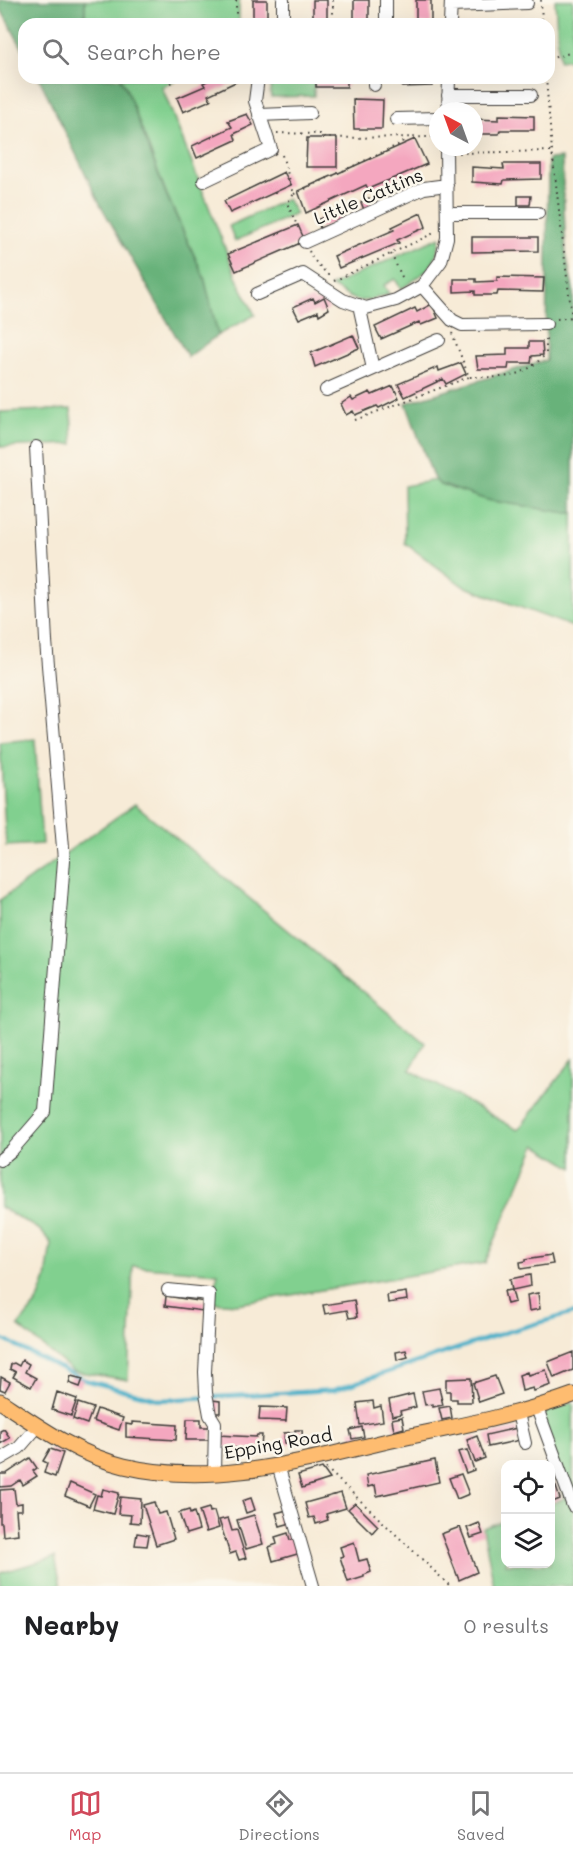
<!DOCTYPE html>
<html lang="en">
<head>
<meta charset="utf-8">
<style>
	:root { --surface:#fff; --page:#f6f6f6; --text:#202124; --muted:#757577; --line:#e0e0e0; --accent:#d1495b }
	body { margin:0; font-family:Mali,sans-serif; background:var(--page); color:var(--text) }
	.controls { position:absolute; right:18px; bottom:18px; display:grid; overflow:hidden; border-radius:12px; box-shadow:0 6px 24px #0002 }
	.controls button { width:54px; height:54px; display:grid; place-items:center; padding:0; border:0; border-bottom:2px solid var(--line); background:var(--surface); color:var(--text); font:30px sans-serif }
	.compass { position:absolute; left:429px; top:102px; width:54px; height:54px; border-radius:50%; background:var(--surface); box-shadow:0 6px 24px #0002; rotate:319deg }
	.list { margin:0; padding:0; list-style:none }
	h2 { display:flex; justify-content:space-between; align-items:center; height:78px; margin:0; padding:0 24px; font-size:26px }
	h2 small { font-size:20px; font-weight:400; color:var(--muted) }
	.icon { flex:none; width:33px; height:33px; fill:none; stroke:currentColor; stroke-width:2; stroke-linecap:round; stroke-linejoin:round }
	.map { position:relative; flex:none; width:573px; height:1586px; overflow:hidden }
	.search { position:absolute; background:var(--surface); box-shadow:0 6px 24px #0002; left:18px; right:18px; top:18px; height:66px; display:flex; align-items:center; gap:15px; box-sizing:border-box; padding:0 21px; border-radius:18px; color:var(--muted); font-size:22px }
	.sheet { height:186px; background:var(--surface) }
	nav { display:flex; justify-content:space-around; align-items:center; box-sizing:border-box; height:84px; border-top:2px solid var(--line); background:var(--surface); font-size:16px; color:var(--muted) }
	nav a { display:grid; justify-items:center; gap:3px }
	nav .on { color:var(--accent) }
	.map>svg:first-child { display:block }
	.green { fill:#81d08f; stroke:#4e7656; stroke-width:1.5 }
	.forest { fill:#68b27a; stroke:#42674b; stroke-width:1.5 }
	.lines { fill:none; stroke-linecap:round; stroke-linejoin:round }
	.stream { stroke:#4ab0c9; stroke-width:4 }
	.building { fill:#f4a7bf }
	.minor-casing { stroke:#3d3b38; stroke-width:14 }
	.major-casing { stroke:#3d3b38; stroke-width:17 }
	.path { stroke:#3d3b38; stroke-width:2; stroke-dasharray:1.5 4.5; stroke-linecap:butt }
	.minor { stroke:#fff; stroke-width:12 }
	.major { stroke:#febc70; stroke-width:15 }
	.labels { text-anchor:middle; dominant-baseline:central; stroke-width:5; stroke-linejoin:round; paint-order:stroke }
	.street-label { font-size:18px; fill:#1c1c1c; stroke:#fbf7ec }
</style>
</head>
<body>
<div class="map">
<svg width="573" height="1586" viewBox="0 0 573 1586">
	<rect width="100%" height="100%" fill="#fbf7ec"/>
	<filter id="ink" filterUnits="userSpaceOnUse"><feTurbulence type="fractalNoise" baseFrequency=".0167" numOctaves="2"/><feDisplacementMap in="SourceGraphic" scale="12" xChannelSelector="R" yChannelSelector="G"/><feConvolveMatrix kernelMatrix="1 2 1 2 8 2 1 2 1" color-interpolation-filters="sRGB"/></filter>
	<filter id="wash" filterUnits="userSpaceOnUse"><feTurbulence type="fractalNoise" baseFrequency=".008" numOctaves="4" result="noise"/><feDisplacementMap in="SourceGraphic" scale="24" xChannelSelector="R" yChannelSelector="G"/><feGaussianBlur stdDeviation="1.35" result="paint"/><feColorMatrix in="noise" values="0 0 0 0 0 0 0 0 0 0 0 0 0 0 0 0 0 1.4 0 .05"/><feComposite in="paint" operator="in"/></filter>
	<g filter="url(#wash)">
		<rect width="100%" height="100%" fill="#f7ebd7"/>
		<path class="green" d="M85 0H239V24H89L85 18Z
			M555 0H573V59L559 61Z
			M120 78H179L162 87 238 281 255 315 218 335 204 277 167 195 126 88Z
			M273 78H314V96L271 97 270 91Z
			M287 199 296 214 235 241 229 226Z
			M440 237C437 268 425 273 401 289L395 279 384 285 389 294C357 305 359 303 331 286Z
			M71 409 73 444 0 447V412Z
			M435 480 441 485 492 501 573 513V627L463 586 405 543 404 486Z
			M35 739 42 844 6 846 0 742Z
			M135 804 425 1043 410 1070 518 1130 573 1059V1168L536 1145 485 1263 237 1304 211 1302 218 1273 133 1266 128 1380 73 1371 18 1326 37 1303 46 1279 51 1243 40 1230 0 1207V900Z
			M573 1402V1586H494L483 1528 505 1520 506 1564H550L551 1504 565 1498 536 1415Z
			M55 1557 61 1586H1L0 1573Z"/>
		<path class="forest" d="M0 0H85V18L89 24H24V51L0 8Z
			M39 78H120L126 88 166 194 204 277 218 335 188 357 101 206Z
			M562 158 566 253 573 290V513H567L487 500 439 484 433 477 406 403 546 360 548 159Z"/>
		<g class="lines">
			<path class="stream" d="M0 1338 85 1380 161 1400 334 1390 507 1332 573 1313"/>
		</g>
		<g id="blocks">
			<path class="building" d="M253 0H267V24H253Z
				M313 0H327V24H313Z
				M354 0H369V24H354Z
				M416 0H431V24H416Z
				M213 78H244L208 95 211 100 183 112 177 98 205 86 203 83Z
				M316 78H347V87H316Z
				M402 78H432V86L402 87Z
				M353 99 383 100 382 129H354Z
				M247 114 253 125 234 134 236 140 197 158 192 146 232 127 228 121Z
				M499 115 534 116V130H500L499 134H474V119L499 120Z
				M307 138H337V167H306Z
				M415 139 427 164 368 189 366 185 306 213 298 191Z
				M503 164H541V179L504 180 503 184 472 182V167L504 169Z
				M284 172 291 185 230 213 224 201Z
				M408 179 412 187 403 191 399 184Z
				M518 196H531L530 205H518Z
				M369 198 373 206 364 210 361 202Z
				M339 210 343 219 320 228 317 220Z
				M421 213 426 227 397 240 399 243 339 268 334 256 394 230 392 227Z
				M298 225 305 241 236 271 228 254Z
				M472 237H538V251L472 252Z
				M497 277 544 278 543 292 498 291 497 295H475V291L454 292V279H476V282L497 281Z
				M324 297 329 309 319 315 318 311 299 319 293 307 313 298 315 302Z
				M432 304 438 318 421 325 419 322 381 339 375 327 415 308 417 312Z
				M353 335 359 348 315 367 311 353Z
				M529 342H542L543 355 532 356 531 363H509L508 369H478L476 356 507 355V348H529Z
				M461 363 466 374 446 384 443 379 405 397 398 384 438 367 439 371Z
				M393 386 399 398 379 408 377 406 355 415 353 411 346 415 341 404 351 397 353 400 370 392 372 395Z
				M551 1255 553 1264 521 1269 520 1262 526 1261V1259Z
				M530 1275 531 1286 512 1290 515 1302 507 1304 504 1291 512 1290 510 1279Z
				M406 1292 407 1300 388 1303 387 1295Z
				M538 1293 540 1309 529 1311 527 1295Z
				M166 1296 205 1302 203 1311 165 1306Z
				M354 1300 357 1317 349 1318 347 1310 325 1314 323 1305Z
				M406 1350 408 1357 397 1360 396 1352Z
				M573 1352V1370L554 1378 548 1362Z
				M22 1360 29 1364 25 1372 36 1378 31 1387 13 1377 16 1372 10 1369 11 1364 14 1363 19 1366Z
				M546 1370 551 1385 534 1391 533 1388 522 1391 519 1375 527 1372 528 1375Z
				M71 1376 83 1379 80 1387 69 1383Z
				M495 1376 502 1394 479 1402 473 1383Z
				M1 1377 10 1382 5 1391 0 1389Z
				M471 1378 472 1402H457V1399H450V1391H446V1379Z
				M439 1388 443 1405 433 1407V1404L425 1405 422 1391Z
				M57 1392 77 1399 71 1416 52 1410Z
				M413 1394 416 1407 400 1411 401 1414 392 1416 389 1400Z
				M212 1400 220 1401V1413H212Z
				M373 1401 374 1408 381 1406 383 1421 360 1425 357 1403Z
				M78 1403 93 1408 87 1424 73 1419Z
				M450 1406 452 1418 442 1420 439 1408Z
				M260 1407 287 1408 286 1421 259 1420Z
				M97 1409 123 1418 119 1430 93 1421Z
				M402 1417 404 1428 394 1431 392 1419Z
				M187 1419H201V1427H211V1440H186Z
				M132 1422 177 1425 176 1440 126 1437V1424L132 1425Z
				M362 1427 364 1437 352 1439 350 1430Z
				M517 1428 520 1440 488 1447 486 1435Z
				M4 1429 10 1438 0 1444V1431Z
				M295 1430H302L303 1444 285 1443 284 1433 295 1432Z
				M217 1435 256 1437 257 1435H262L261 1447H256V1449L216 1447Z
				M477 1436 485 1458 475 1462 467 1440Z
				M50 1449 63 1453 55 1477 44 1473 47 1463 43 1461Z
				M467 1450 474 1470 466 1473 458 1452Z
				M30 1458 37 1468 33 1471 37 1476 23 1485 20 1480 11 1486 0 1487V1474H6Z
				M435 1460 439 1482 377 1496 375 1485 368 1487 366 1475Z
				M322 1468 330 1479 302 1488 298 1475Z
				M461 1474 469 1494 457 1499 449 1478Z
				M70 1483 95 1494 89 1506 65 1496Z
				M555 1484 560 1499 550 1503V1486Z
				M14 1489 16 1504 22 1503V1510H16L18 1534 3 1536 2 1523H0V1490Z
				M103 1489 119 1493 113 1514 93 1509 97 1495 101 1496Z
				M341 1493 346 1508 326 1514 328 1520 316 1524 314 1517 309 1518 305 1503Z
				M120 1497 141 1499 140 1523 130 1522 131 1515 118 1514Z
				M251 1498 255 1510 246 1513 242 1501Z
				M154 1502 158 1514 166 1512 174 1539 156 1545 143 1505Z
				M355 1503 378 1526 372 1533 348 1509Z
				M209 1508 210 1512 214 1511 219 1528 206 1532 199 1511Z
				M189 1510 190 1514 194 1512 199 1530 186 1534 179 1513Z
				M287 1510 291 1523 280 1526 276 1513Z
				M254 1515 263 1544 246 1549 237 1520Z
				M228 1518 232 1531 237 1530 246 1558 239 1560 236 1552 230 1554 219 1520Z
				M479 1523 483 1534 471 1538 467 1528Z
				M460 1527 477 1572 459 1580 441 1534Z
				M137 1533 149 1535 147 1546 135 1545Z
				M288 1533 290 1540 297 1539 301 1553 273 1561 269 1547 277 1544 275 1537Z
				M354 1542 359 1561 367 1559 371 1572 364 1575V1577L348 1582 340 1557 343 1556 340 1547Z"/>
		</g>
	</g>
	<g filter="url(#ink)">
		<use href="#blocks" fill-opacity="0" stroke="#3d3b38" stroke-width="1.5"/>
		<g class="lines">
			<defs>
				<path id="minor" d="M283 0V24
					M451 6 527 3
					M386 24V0
					M450 24 451 0
					M374 85V78
					M448 95H531
					M448 111 449 78
					M259 115 310 113
					M396 119 438 118
					M204 181 271 149 255 101 258 78
					M448 213H538
					M305 242 424 188 447 185
					M422 286 452 320 462 325 546 324
					M257 294 303 274 343 300 366 308 396 300 422 286 441 261 447 238 446 147
					M359 305 373 369
					M326 390 439 340
					M0 1160 12 1150 45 1112 64 860 46 641 36 447
					M168 1290 209 1294 205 1372 206 1393 210 1415 215 1423 214 1474
					M537 1408 573 1506
					M518 1413 525 1443
					M0 1459 19 1448 38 1426
					M278 1465 313 1586"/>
				<path id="major" d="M0 1401C39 1427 78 1455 124 1466 216 1488 308 1459 397 1439 457 1426 516 1416 573 1395"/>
			</defs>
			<use href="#minor" class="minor-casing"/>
			<use href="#major" class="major-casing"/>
			<path class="path" d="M236 0V24
				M333 0V24
				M541 0 542 24
				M549 59 573 52
				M546 78 552 151 573 328
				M170 83 180 78
				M277 133 320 134 324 138 438 137
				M459 153 552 151
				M282 155 294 194 287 203 300 232
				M294 194 402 143 404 137
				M309 251 312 258 330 277
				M391 254 404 281
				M334 281 434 233
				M557 319 572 317
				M452 333 469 377C505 377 519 381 546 354V335
				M355 420 469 377
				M326 1468 450 1586"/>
			<use href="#minor" class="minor"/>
			<use href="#major" class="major"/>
		</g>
	</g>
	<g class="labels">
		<g class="street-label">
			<text transform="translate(368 196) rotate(-23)">Little Cattins</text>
			<text transform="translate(278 1443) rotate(-10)">Epping Road</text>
		</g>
	</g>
</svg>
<div class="controls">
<button><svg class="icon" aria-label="locate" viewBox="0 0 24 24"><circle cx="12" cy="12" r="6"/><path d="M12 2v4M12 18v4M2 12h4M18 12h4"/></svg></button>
<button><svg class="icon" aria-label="layers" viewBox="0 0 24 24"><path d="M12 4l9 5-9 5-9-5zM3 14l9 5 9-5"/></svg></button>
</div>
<svg class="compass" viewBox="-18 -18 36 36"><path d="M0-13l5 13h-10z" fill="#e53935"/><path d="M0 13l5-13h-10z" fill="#757577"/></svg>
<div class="search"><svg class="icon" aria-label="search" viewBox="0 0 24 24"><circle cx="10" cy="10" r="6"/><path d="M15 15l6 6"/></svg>Search here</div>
</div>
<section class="sheet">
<h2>Nearby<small>0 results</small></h2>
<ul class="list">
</ul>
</section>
<nav>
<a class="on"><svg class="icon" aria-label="map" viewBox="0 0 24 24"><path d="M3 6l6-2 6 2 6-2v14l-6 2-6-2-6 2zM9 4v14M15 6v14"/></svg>Map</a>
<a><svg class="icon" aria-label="directions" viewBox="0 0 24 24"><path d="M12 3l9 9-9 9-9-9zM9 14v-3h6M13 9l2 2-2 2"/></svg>Directions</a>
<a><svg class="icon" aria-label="saved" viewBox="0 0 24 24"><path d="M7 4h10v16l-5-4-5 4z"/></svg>Saved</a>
</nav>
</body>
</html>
